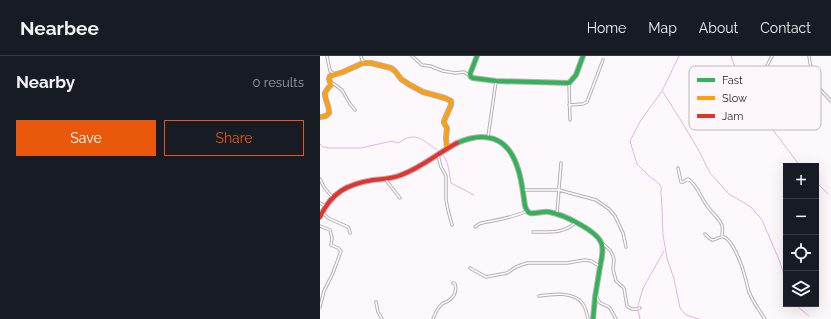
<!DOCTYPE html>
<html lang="en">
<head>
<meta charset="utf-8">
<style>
	:root { --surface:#171b24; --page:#20242c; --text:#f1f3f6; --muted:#9ea1a6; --line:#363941; --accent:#ea580c }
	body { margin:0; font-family:Raleway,sans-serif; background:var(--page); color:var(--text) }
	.controls { position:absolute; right:12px; bottom:12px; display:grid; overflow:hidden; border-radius:0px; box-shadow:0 4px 16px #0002 }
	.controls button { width:36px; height:36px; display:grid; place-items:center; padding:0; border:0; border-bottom:1px solid var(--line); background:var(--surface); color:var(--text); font:20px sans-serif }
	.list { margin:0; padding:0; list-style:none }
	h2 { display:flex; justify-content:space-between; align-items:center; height:52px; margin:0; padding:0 16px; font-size:17px }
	h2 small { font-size:13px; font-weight:400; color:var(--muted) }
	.actions { display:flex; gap:8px; padding:12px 16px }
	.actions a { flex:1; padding:9px 0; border:1px solid var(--accent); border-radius:0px; text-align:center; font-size:14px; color:var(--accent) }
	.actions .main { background:var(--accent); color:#fff }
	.icon { flex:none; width:22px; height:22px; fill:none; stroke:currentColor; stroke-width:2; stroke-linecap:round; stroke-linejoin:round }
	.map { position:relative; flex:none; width:511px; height:263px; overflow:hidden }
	header { display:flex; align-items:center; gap:24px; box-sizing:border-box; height:56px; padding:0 20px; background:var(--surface); border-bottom:1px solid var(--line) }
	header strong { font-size:19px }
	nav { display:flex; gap:22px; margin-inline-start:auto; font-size:14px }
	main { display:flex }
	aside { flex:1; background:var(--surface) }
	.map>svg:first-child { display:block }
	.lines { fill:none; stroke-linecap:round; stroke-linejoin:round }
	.stream { stroke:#e8b3e2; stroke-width:1 }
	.street-casing { stroke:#b6afb5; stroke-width:3.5 }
	.fast-casing { stroke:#b6afb5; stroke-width:6 }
	.slow-casing { stroke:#b6afb5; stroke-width:6 }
	.jam-casing { stroke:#b6afb5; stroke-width:6 }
	.street { stroke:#fffefe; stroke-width:1.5 }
	.fast { stroke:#30b455; stroke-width:4 }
	.slow { stroke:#ff9f0a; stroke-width:4 }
	.jam { stroke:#e5322d; stroke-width:4 }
	.key { fill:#fdf7fc; stroke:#bfb8be; stroke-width:1 }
	.key-label { font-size:11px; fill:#2d242c }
</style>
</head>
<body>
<header>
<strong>Nearbee</strong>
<nav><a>Home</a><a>Map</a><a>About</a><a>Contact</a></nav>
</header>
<main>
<aside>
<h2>Nearby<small>0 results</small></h2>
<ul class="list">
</ul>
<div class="actions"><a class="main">Save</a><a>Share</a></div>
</aside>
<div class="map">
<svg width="511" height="263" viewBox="0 0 511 263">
	<rect width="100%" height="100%" fill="#fcf8fb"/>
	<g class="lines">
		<path class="stream" d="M359 0 342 35 321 64 310 85 317 108 329 120 337 126 341 130V138L342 152 343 179 347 202 354 223 360 252 366 259 379 263
			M411 0 415 11 433 45 453 74 480 110
			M343 36 360 63 378 93 390 117 409 138 431 151 442 164 460 206 466 226
			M0 88 3 91 10 92H41L72 85 78 87C81 86 84 83 87 82 100 78 107 88 117 94
			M122 98C129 105 129 117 131 127L154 139
			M496 126 508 138
			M476 248 477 250 489 260
			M320 263 319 258 317 253 323 232 344 195"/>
		<defs>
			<path id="street" d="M7 0 10 15 14 18
				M41 0 42 4 45 6
				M92 0 102 9 110 10 123 15 135 17 144 16 150 20
				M489 0 490 7 493 17 495 28 511 45
				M11 26 22 34 30 48 35 54
				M249 27 250 64
				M408 34C415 40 425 47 434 44 437 40 435 35 437 30L452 0
				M249 49 263 48 267 46 283 4
				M168 81 176 25
				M118 99 121 111 126 120V144L128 154 132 169
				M358 112 361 126H363L368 123C378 129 381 143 388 151 392 157 399 162 402 169 403 172 402 177 402 181
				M0 123 4 131 12 141
				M65 123 80 142
				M202 134H239L276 144 289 153 295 160 303 177 306 191
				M0 147 5 150
				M2 156 8 162 28 171 29 173 30 177
				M237 158 241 107
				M0 170 10 174 12 182 11 189 18 192 21 195 13 217 4 235 0 251
				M155 171 159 168 162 167C177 164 192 162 207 155
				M213 176C229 176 244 178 256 166
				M385 178 389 182 392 184C396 184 400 180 404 181 413 184 423 212 425 221 427 226 427 231 429 236 433 246 439 254 445 263
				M282 187 290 194 293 200 294 204 293 213 296 225 304 232 307 250C311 254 315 254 320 252
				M150 212 166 221 187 217 196 211 207 207H247L265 204 271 205 281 211
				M276 239C280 251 282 246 290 252L296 263
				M219 240C232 238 254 235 263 248 266 252 267 258 268 263
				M56 246 58 256 62 263
				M113 263C115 258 117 252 122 248 124 246 125 247 128 245 134 241 137 235 135 228L133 227"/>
			<path id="fast" d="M157 0 150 18 151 21 153 22 176 25 249 27 256 19 263 0
				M137 87C164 75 187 80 197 110 202 123 203 137 205 150 206 153 207 156 210 157 216 158 223 155 229 156 242 158 279 175 282 189 284 198 280 208 279 217 276 232 274 247 273 263"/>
			<path id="slow" d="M0 61 6 60 9 57C10 50 4 43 5 37 6 34 9 31 11 29L9 23 10 20 23 16 43 7H51L71 12 75 15 81 23 90 29 103 36 125 42 131 45V49L124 65V67L127 72 126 82 127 93"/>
			<path id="jam" d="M0 161C11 137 27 128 53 124 62 123 72 123 81 119 101 112 118 97 137 87"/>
		</defs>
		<use href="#street" class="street-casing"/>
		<use href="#fast" class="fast-casing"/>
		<use href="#slow" class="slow-casing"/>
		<use href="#jam" class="jam-casing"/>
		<use href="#street" class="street"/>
		<use href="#fast" class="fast"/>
		<use href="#slow" class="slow"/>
		<use href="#jam" class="jam"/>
	</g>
	<rect x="369" y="10" width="132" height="64" rx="6" class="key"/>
	<rect x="377" y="22" width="18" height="4" fill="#30b455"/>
	<rect x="377" y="40" width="18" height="4" fill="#ff9f0a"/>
	<rect x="377" y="58" width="18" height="4" fill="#e5322d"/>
	<g class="key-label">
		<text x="402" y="28">Fast</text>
		<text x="402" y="46">Slow</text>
		<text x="402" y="64">Jam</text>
	</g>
</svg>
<div class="controls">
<button>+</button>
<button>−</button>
<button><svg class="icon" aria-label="locate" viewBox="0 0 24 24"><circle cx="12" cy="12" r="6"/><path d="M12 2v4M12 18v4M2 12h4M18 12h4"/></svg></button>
<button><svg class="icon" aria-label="layers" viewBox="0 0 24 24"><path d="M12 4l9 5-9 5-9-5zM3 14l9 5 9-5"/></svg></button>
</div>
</div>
</main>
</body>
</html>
